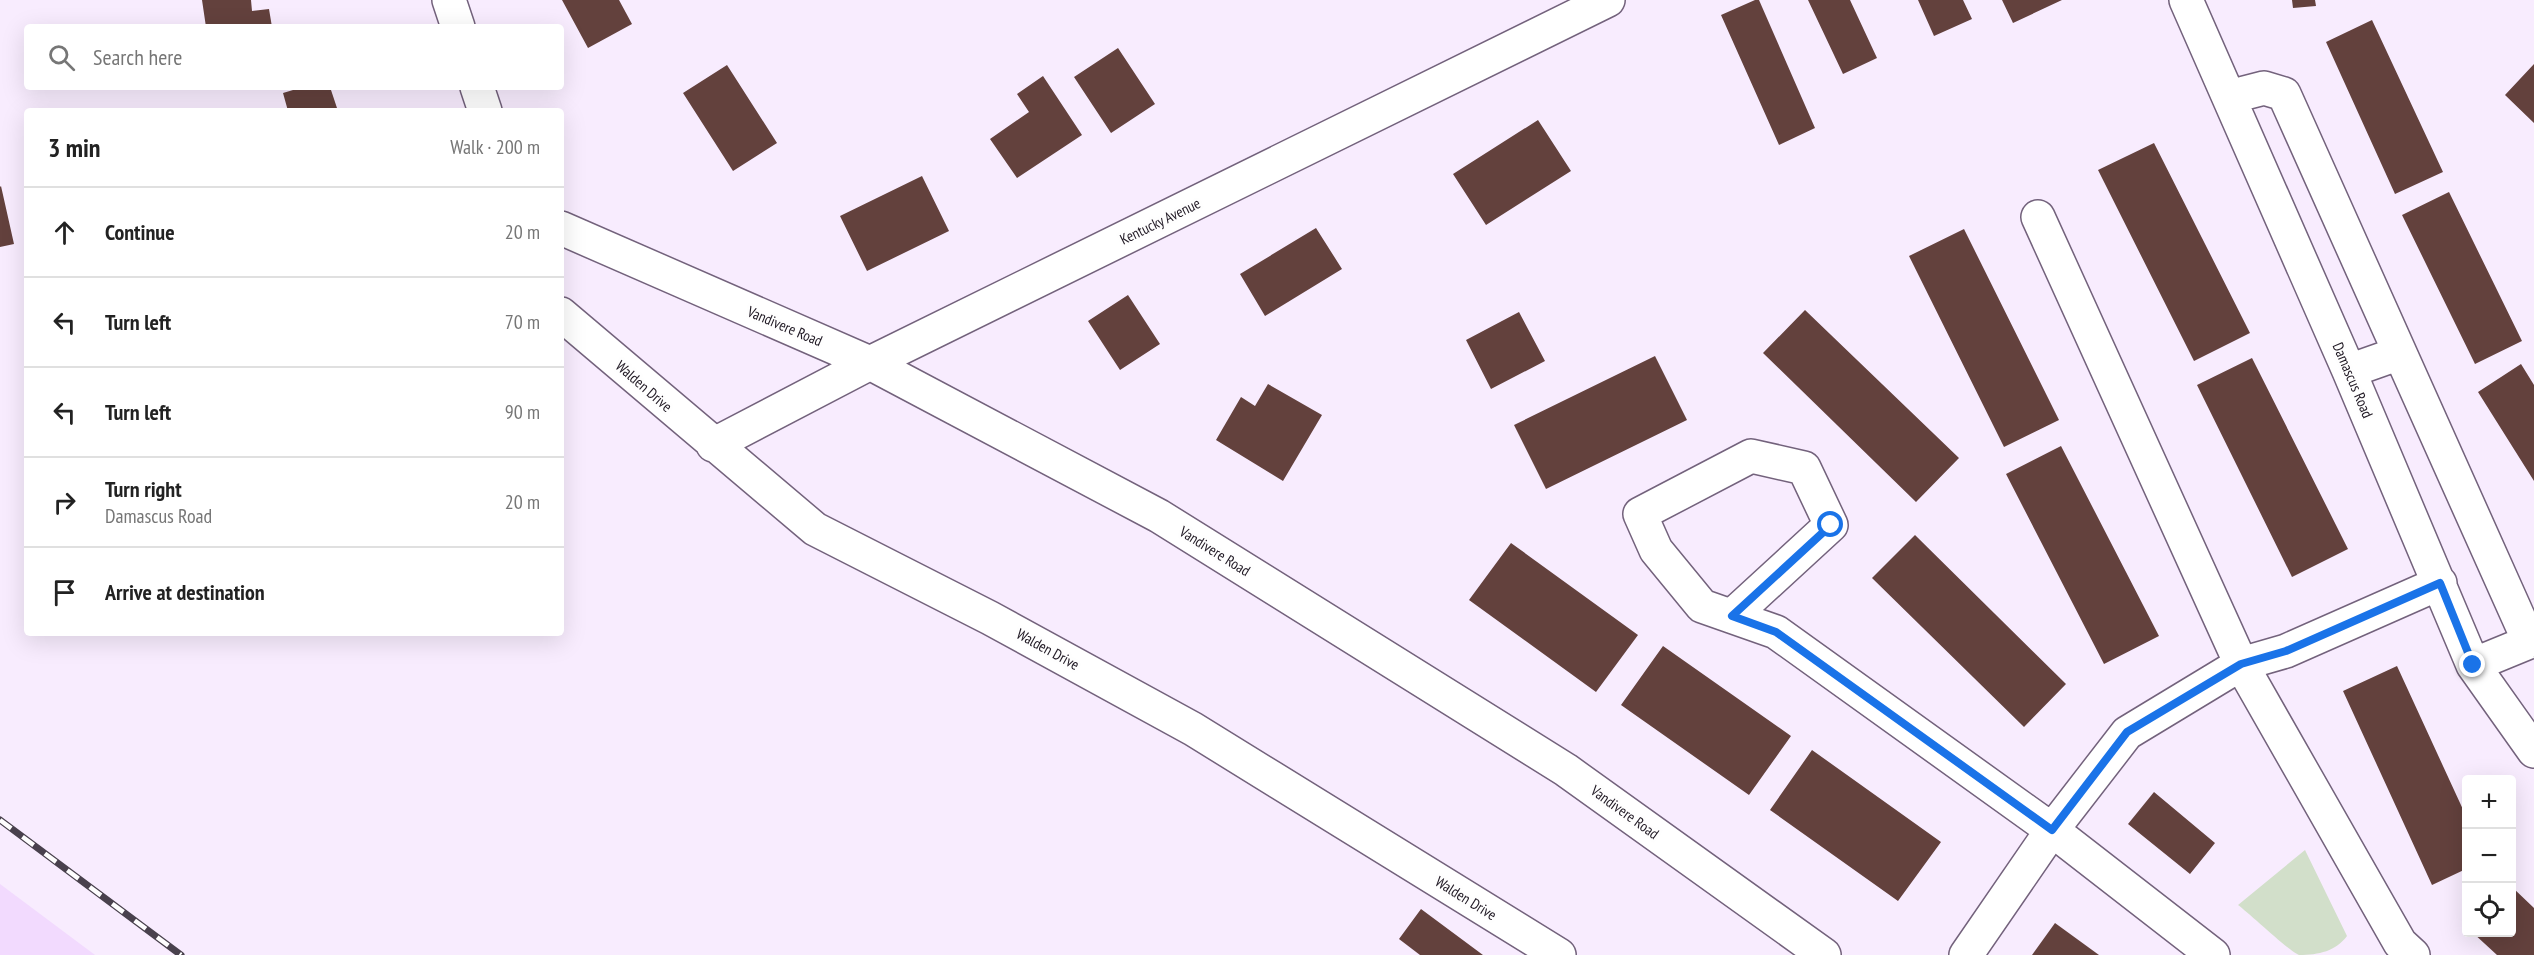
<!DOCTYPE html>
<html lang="en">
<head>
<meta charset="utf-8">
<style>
	:root { --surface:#fff; --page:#f6f6f6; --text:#222; --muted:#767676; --line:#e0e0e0 }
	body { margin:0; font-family:"PT Sans Narrow",sans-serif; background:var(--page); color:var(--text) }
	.controls { position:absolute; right:18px; bottom:18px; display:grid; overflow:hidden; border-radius:6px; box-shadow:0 6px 24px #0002 }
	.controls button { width:54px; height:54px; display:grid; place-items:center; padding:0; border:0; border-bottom:2px solid var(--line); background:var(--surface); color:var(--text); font:30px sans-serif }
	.stop { position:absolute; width:18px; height:18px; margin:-14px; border:4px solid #1a73e8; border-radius:50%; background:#fff }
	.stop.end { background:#1a73e8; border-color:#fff; box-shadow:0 2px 6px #0008 }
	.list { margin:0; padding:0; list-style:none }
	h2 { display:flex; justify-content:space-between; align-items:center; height:78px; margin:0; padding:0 24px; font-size:26px }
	h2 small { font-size:20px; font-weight:400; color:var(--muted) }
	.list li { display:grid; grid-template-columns:39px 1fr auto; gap:18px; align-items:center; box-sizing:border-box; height:90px; padding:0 24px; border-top:2px solid var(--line) }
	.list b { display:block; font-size:22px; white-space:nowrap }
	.list p { margin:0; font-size:20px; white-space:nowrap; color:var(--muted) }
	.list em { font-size:20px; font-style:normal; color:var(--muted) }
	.icon { flex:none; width:33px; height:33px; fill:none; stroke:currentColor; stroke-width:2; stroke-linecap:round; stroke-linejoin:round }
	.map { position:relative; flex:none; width:2534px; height:955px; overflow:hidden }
	.search { position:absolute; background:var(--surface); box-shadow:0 6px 24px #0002; left:24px; top:24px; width:540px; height:66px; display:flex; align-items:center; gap:15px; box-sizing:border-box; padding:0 21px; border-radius:6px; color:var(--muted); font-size:22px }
	.panel { position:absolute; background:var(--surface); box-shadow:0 6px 24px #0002; left:24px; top:108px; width:540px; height:528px; border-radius:6px }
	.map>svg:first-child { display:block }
	.built { fill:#f2dafe }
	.green { fill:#d2dfca }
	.building { fill:#63413d }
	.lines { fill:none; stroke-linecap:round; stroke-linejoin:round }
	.minor-casing { stroke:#73627c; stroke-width:36 }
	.minor { stroke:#fff; stroke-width:33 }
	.rail-casing { stroke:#49414d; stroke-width:7 }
	.rail { stroke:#fefefe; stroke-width:4.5; stroke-dasharray:14; stroke-linecap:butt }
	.route { stroke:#1a73e8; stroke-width:8 }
	.labels { text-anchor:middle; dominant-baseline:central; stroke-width:6; stroke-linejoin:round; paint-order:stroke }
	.street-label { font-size:15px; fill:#201924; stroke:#fefefe }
</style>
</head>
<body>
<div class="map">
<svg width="2534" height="955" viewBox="0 0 2534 955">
	<rect width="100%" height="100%" fill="#f8ecfe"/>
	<path class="built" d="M0 884 95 955H0Z"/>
	<path class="green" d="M2305 850 2347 936C2336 951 2319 955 2299 955 2290 952 2249 913 2238 905Z"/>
	<path class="building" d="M202 0H251L252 11 269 9 272 27H206Z
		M562 0H619L632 24 588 48Z
		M1755 0H1759L1815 128 1779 145 1721 15Z
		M1808 0H1850L1877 58 1843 74Z
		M1918 0H1963L1972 19 1934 36Z
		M2002 0H2062L2013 23Z
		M2292 0H2315L2316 6 2293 8Z
		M2372 20 2443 172 2395 194 2326 42Z
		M1118 48 1155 104 1111 133 1074 77Z
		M2534 64V123L2505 95Z
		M727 65 777 143 733 171 683 93Z
		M1043 76 1082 135 1017 178 990 139 1029 112 1017 94Z
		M303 87H330L338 111H288L283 93Z
		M1538 120 1571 171 1486 225 1453 174Z
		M2154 143 2250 333 2194 361 2098 170Z
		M922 176 949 231 867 271 840 216Z
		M1 186 14 244 0 247V187Z
		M2449 192 2522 341 2475 364 2402 215Z
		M1316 228 1342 269 1265 316 1240 274Z
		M1964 229 2059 420 2004 447 1909 256Z
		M1128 295 1160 344 1120 370 1088 321Z
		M1805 310 1959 458 1916 502 1763 353Z
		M1519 312 1545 361 1491 389 1466 340Z
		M1655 356 1687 420 1546 489 1514 425Z
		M2252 358 2348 549 2292 577 2197 385Z
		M2521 364 2534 385V481L2478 392Z
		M1268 384 1322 415 1283 481 1216 440 1241 397 1255 406Z
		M2061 446 2159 636 2104 664 2006 474Z
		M1915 535 2066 684 2024 727 1872 578Z
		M1511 543 1638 635 1596 692 1469 600Z
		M1663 646 1791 736 1749 795 1621 705Z
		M2397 666 2466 816V869L2432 885 2343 691Z
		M1812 750 1941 842 1898 901 1770 810Z
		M2154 792 2215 843 2190 874 2128 824Z
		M2512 887 2534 908V955H2497L2472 932H2512Z
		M1421 909 1483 955H1420L1399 939Z
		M2055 923 2099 955H2032Z"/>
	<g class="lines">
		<defs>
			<path id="minor" d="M449 0 458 27
				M2186 0 2349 371 2473 665 2534 751
				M477 87 485 111
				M2229 97 2264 88 2284 94 2529 641
				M2038 217 2241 664 2400 943 2413 955
				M561 228 870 363 1159 516 1566 770 1824 955
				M561 314 815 529 990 618 1193 729 1559 955
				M2349 371 2400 353
				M713 445 870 363 1608 0
				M1732 616 1831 525 1804 468 1751 456 1640 514 1656 550 1702 606 1776 632 2052 830 2213 955
				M2473 665 2534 640
				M1966 955 2052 830 2127 733 2241 664 2286 651 2440 583"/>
		</defs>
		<use href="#minor" class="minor-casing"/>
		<use href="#minor" class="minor"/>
		<defs>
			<path id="rail" d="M0 820 181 955"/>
		</defs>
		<use href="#rail" class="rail-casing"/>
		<use href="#rail" class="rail"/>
	</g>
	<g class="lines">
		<path class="route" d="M1831 525 1732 616 1776 632 2052 830 2127 732 2241 664 2286 651 2440 583 2473 665"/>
	</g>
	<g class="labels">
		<g class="street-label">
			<text transform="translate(1160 221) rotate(-26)">Kentucky Avenue</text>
			<text transform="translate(785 326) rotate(23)">Vandivere Road</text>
			<text transform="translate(2353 380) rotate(67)">Damascus Road</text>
			<text transform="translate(644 386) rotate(41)">Walden Drive</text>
			<text transform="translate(1215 551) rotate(32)">Vandivere Road</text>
			<text transform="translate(1048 649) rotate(29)">Walden Drive</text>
			<text transform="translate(1625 812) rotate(36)">Vandivere Road</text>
			<text transform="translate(1466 898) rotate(32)">Walden Drive</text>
		</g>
	</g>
</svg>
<div class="controls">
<button>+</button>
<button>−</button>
<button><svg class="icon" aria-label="locate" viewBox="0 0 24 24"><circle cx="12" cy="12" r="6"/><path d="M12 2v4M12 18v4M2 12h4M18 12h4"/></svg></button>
</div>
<div class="stop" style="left:1831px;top:525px"></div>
<div class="stop end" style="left:2473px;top:665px"></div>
<div class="search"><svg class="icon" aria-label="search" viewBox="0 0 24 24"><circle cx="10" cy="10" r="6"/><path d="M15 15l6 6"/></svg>Search here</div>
<section class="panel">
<h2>3 min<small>Walk · 200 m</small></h2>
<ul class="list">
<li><svg class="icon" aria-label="ahead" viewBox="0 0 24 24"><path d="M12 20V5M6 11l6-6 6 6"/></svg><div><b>Continue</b></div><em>20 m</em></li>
<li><svg class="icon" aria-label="left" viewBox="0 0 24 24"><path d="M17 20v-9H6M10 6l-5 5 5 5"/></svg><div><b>Turn left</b></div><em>70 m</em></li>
<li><svg class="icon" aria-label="left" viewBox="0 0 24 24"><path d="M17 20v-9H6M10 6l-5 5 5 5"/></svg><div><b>Turn left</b></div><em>90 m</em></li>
<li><svg class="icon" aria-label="right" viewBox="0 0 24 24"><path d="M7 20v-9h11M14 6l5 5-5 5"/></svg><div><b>Turn right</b><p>Damascus Road</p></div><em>20 m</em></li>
<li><svg class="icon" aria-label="arrive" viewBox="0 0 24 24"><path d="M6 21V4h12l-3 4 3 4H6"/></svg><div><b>Arrive at destination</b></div></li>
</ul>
</section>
</div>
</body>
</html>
